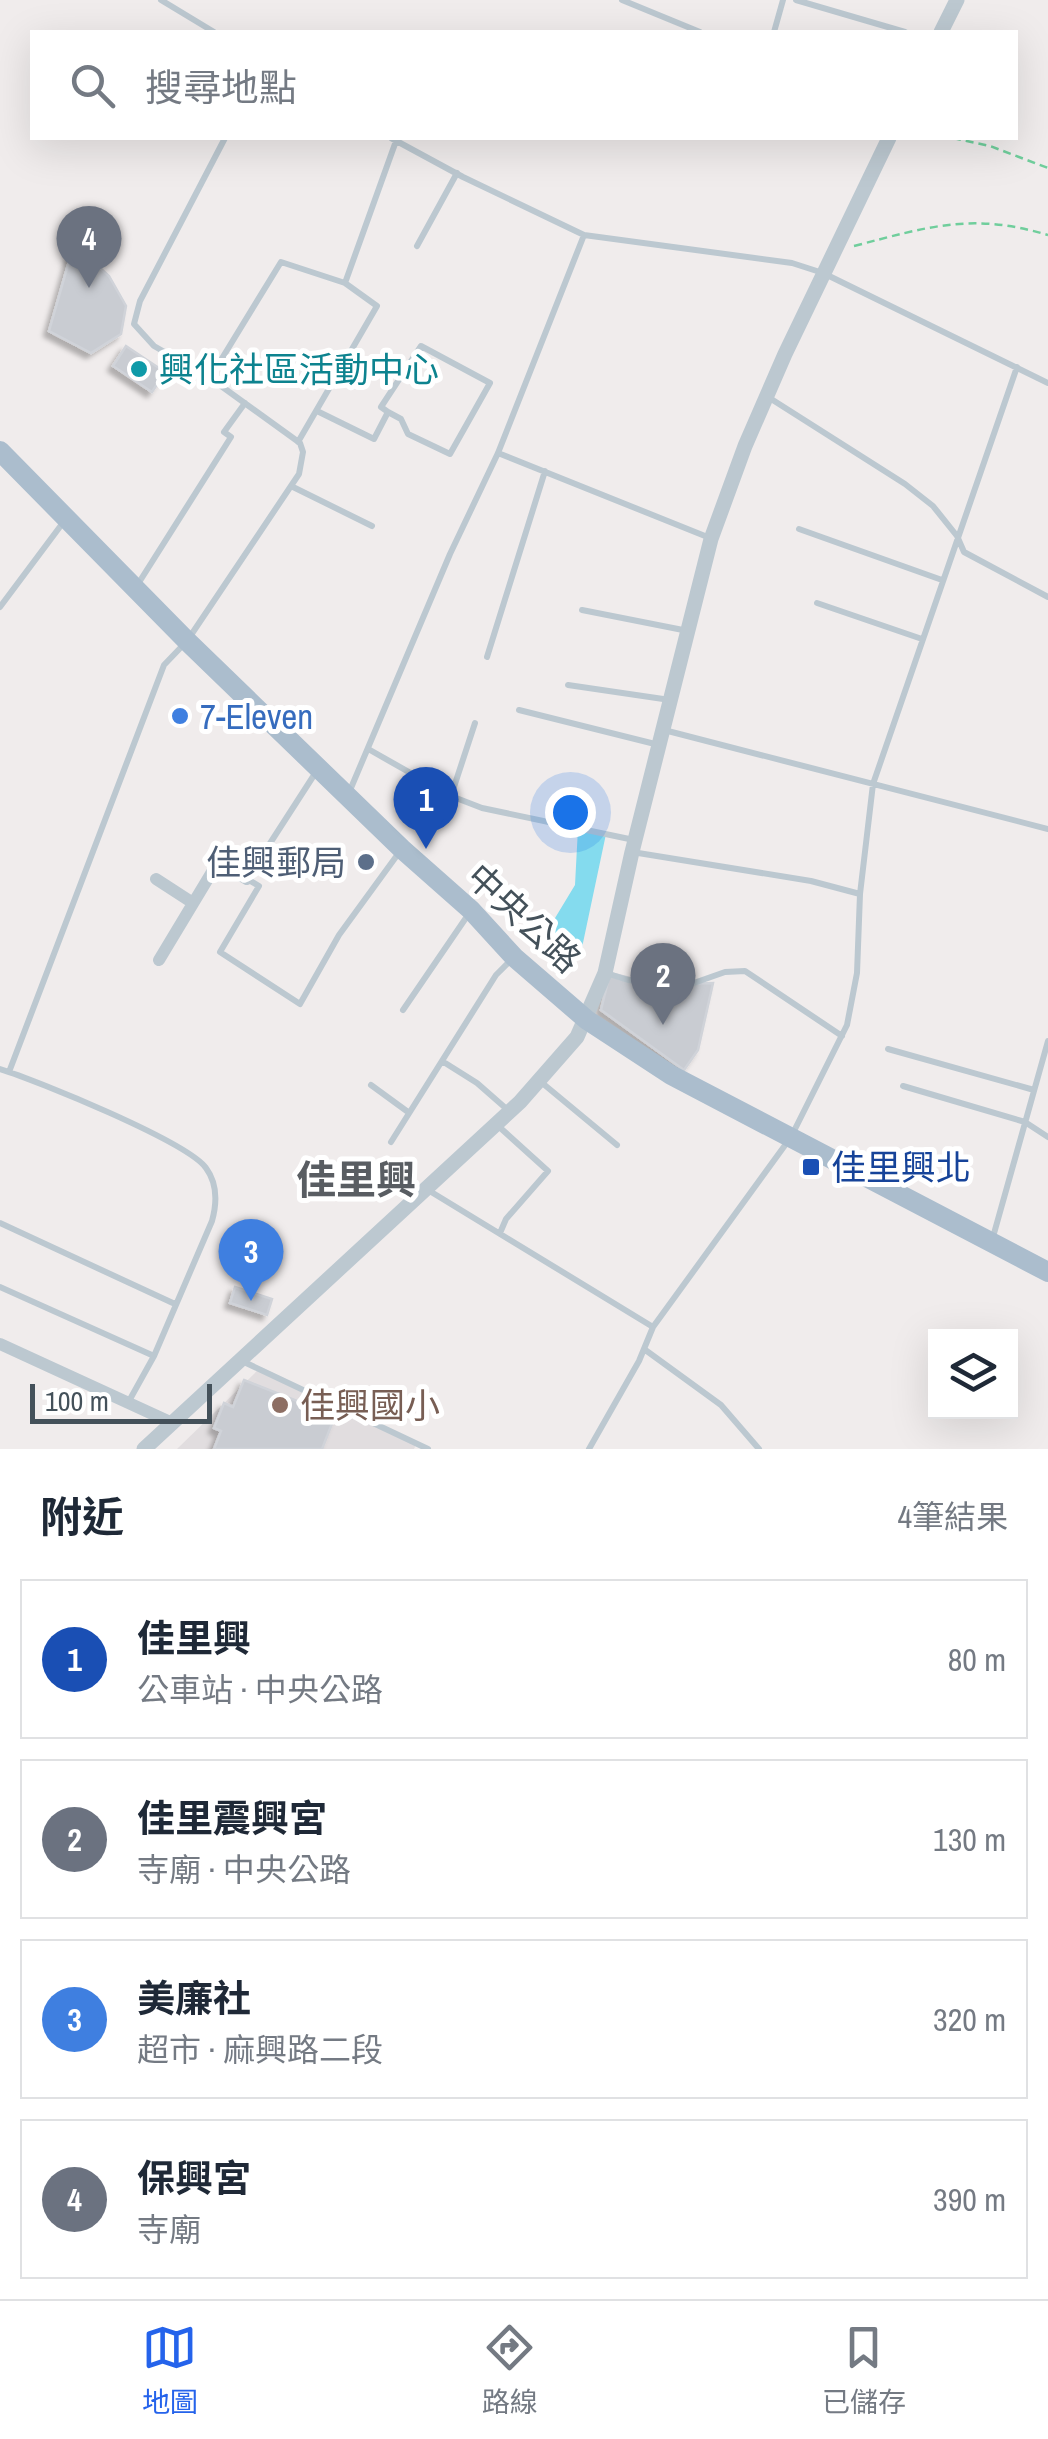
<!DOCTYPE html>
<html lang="zh-TW">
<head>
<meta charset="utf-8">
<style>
	:root { --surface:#fff; --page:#f2f2f3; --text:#1f2937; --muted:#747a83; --line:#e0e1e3; --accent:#2563eb }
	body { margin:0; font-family:"Archivo Narrow","Noto Sans TC",sans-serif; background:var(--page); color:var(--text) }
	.controls { position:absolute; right:30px; bottom:30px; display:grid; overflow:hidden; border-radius:0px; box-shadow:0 10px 40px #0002 }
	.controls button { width:90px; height:90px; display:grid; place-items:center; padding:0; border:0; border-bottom:2px solid var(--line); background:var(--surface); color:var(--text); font:50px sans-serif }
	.scale { position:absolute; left:30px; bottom:25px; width:182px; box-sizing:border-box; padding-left:10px; border:5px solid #44515a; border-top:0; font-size:28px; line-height:35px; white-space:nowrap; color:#44515a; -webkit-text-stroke:8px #fff; paint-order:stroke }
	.you { position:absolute; left:570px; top:812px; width:35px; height:35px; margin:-25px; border:8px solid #fff; border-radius:50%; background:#1a73e8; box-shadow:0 0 0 15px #1a73e833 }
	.badge { display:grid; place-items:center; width:65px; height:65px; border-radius:50%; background:var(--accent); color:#fff; font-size:32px; font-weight:700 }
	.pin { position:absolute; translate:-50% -82px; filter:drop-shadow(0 2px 5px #0008) }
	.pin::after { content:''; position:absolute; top:52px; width:35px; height:30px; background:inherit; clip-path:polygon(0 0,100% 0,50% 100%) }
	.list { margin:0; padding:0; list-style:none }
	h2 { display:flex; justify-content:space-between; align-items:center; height:130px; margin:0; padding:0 40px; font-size:42px }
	h2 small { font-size:32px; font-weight:400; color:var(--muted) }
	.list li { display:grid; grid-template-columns:65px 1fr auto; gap:30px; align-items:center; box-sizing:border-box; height:160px; margin:0 20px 20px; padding:0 20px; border:2px solid var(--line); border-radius:0px }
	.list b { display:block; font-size:38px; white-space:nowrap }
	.list p { margin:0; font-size:32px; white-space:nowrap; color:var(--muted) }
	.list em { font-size:32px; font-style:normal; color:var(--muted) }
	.icon { flex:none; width:55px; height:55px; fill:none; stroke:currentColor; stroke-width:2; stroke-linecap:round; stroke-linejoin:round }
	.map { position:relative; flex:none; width:1048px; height:1449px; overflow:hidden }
	.search { position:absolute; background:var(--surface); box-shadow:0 10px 40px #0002; left:30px; right:30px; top:30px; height:110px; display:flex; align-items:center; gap:25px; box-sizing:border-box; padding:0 35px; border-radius:0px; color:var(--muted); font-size:38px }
	.sheet { height:850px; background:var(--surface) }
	nav { display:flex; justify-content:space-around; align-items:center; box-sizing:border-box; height:140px; border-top:2px solid var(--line); background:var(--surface); font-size:28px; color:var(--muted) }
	nav a { display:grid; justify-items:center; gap:5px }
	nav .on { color:var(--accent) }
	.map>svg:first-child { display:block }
	.education { fill:#e1dddf }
	.water { fill:#84dbee }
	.building { fill:#c9ccd2; stroke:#d0d3d9; stroke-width:2.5; filter:url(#shadow) }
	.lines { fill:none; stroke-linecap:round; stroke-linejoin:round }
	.path { stroke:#70ce9c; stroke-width:2.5; stroke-dasharray:8 5; stroke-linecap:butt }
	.service { stroke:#bcc8d0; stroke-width:6 }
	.minor { stroke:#bcc8d0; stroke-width:12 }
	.tertiary { stroke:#bcc8d0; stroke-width:15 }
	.primary { stroke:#abbdcd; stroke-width:20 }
	.culture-dot { fill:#0f9aa8; stroke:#fff; stroke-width:4 }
	.shop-dot { fill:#3f7fe0; stroke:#fff; stroke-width:4 }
	.service-dot { fill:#5c6f8a; stroke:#fff; stroke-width:4 }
	.transit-dot { fill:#1a4fb4; stroke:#fff; stroke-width:4 }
	.education-dot { fill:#8d6e63; stroke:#fff; stroke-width:4 }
	.labels { text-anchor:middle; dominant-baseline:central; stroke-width:10; stroke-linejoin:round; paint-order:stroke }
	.culture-label { font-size:35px; fill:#0d838f; stroke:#fff; text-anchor:start }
	.shop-label { font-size:35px; fill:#366cbe; stroke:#fff; text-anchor:start }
	.service-label { font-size:35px; fill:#4e5e75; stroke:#fff; text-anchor:end }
	.street-label { font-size:35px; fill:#44515a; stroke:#fff }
	.transit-label { font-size:35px; fill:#164399; stroke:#fff; text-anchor:start }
	.education-label { font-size:35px; fill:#785e54; stroke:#fff; text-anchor:start }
	.quarter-label { font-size:40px; font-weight:bold; fill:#595d62; stroke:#fff }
</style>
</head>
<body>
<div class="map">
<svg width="1048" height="1449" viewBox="0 0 1048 1449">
	<defs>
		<filter id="shadow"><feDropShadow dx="-5" dy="5" stdDeviation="2.5" flood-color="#0004"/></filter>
	</defs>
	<rect width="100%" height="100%" fill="#f0ecec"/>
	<path class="education" d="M261 1367 417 1443 414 1449H177Z"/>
	<path class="water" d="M578 828 606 834 580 957 549 928 575 885Z"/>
	<path class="building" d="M74 244 109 276 126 306 121 334 91 353 49 331Z
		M126 346 165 372 152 392 113 366Z
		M610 973 658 985 713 983 698 1050 684 1070 601 1010Z
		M235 1287 272 1299 267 1315 230 1303Z
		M244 1380 335 1416 322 1449H214L221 1431 214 1428 224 1403 233 1407Z"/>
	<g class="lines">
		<path class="path" d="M953 138 990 146 1048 168
			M854 246C928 227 971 212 1048 235"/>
		<path class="service" d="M161 0 214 32
			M622 0 700 32
			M796 0 905 32
			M774 32 783 0
			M391 138 463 177 584 235 792 263 823 273 1048 383
			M417 246 457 173
			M210 378 281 262 345 283
			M768 397 905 484 933 506 957 536 964 552 1048 597
			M317 411 374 439 388 412 381 407 421 346 490 383 450 454 408 434 401 419 388 412
			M298 442 377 306 345 283 396 141
			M498 453 710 538
			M291 486 372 526
			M799 529 942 580
			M138 584 231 437 224 432 245 403
			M817 603 922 639
			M0 607 65 520
			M582 610 688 631
			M487 657 545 471
			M568 685 670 700
			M519 710 659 745
			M664 730 1048 829
			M370 750 451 796 482 808 634 840
			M316 772 247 879 259 886 220 952 300 1004 339 935 398 854
			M348 795 450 554 498 453 584 235
			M451 796 475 723
			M632 852 811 881 860 894
			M606 973 628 980 691 984 725 972 745 971 842 1036
			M403 1010 470 912
			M888 1049 1034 1090
			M442 1061 477 1083 509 1111
			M0 1069C36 1080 188 1142 206 1168 217 1183 217 1203 212 1221L154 1356 129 1401
			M9 1072 164 665 187 641 299 474 303 452 300 443 210 378 154 346 134 324 140 301 225 138
			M541 1082 617 1145
			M371 1085 408 1112
			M903 1086 1025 1122 1048 1137
			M496 1124 548 1171 506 1219 500 1233
			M391 1142 496 975 513 958
			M428 1190 653 1327
			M0 1223 175 1304
			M993 1237 1048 1041
			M0 1287 154 1356
			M644 1349 721 1405 759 1449
			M244 1362 428 1449
			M589 1449 639 1361 653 1327 791 1137 847 1025 857 973 860 894 873 784 1017 367"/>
		<path class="minor" d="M156 879 193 903
			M159 960 218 862 247 879
			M0 1344 170 1422"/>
		<path class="tertiary" d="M941 32 957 0
			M144 1449 520 1102 577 1037 605 973 632 852 711 539 745 446 785 354 889 138"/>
		<path class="primary" d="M0 451 187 641 402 849 471 910 514 957 587 1020 671 1075 1048 1272"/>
	</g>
	<circle class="culture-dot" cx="139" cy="369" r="10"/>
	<circle class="shop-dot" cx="180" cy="716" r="10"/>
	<circle class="service-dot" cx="366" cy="862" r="10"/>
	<rect class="transit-dot" x="801" y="1157" width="20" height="20" rx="5"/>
	<circle class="education-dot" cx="280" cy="1405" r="10"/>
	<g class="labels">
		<g class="culture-label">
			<text x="159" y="369">興化社區活動中心</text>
		</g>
		<g class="shop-label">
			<text x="200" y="716">7-Eleven</text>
		</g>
		<g class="service-label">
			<text x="346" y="862">佳興郵局</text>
		</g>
		<g class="street-label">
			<text transform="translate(524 918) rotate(43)">中央公路</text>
		</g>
		<g class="transit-label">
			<text x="831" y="1167">佳里興北</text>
		</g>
		<g class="education-label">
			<text x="300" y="1405">佳興國小</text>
		</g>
		<g class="quarter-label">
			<text x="356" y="1179">佳里興</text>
		</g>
	</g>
</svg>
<div class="controls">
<button><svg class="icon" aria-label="layers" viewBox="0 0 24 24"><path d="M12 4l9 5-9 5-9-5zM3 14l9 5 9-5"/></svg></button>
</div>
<div class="scale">100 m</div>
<div class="you"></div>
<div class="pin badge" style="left:426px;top:849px;background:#1a4fb4">1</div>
<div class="pin badge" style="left:663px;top:1025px;background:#6b7280">2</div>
<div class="pin badge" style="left:251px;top:1301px;background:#3f7fe0">3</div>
<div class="pin badge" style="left:89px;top:288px;background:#6b7280">4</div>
<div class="search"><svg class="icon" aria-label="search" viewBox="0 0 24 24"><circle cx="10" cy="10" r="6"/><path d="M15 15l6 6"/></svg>搜尋地點</div>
</div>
<section class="sheet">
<h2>附近<small>4筆結果</small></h2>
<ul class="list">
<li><span class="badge" style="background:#1a4fb4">1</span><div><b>佳里興</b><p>公車站 · 中央公路</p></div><em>80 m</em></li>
<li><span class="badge" style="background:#6b7280">2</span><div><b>佳里震興宮</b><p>寺廟 · 中央公路</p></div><em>130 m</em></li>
<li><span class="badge" style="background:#3f7fe0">3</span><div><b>美廉社</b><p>超市 · 麻興路二段</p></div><em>320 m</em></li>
<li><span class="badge" style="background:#6b7280">4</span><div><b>保興宮</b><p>寺廟</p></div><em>390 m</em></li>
</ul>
</section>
<nav>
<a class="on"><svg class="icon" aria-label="map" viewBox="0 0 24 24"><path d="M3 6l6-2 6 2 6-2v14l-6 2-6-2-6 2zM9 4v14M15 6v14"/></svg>地圖</a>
<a><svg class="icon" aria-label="directions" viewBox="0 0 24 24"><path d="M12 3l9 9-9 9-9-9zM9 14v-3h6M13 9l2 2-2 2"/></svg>路線</a>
<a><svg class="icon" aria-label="saved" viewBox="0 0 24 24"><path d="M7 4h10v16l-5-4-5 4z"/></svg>已儲存</a>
</nav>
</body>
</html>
